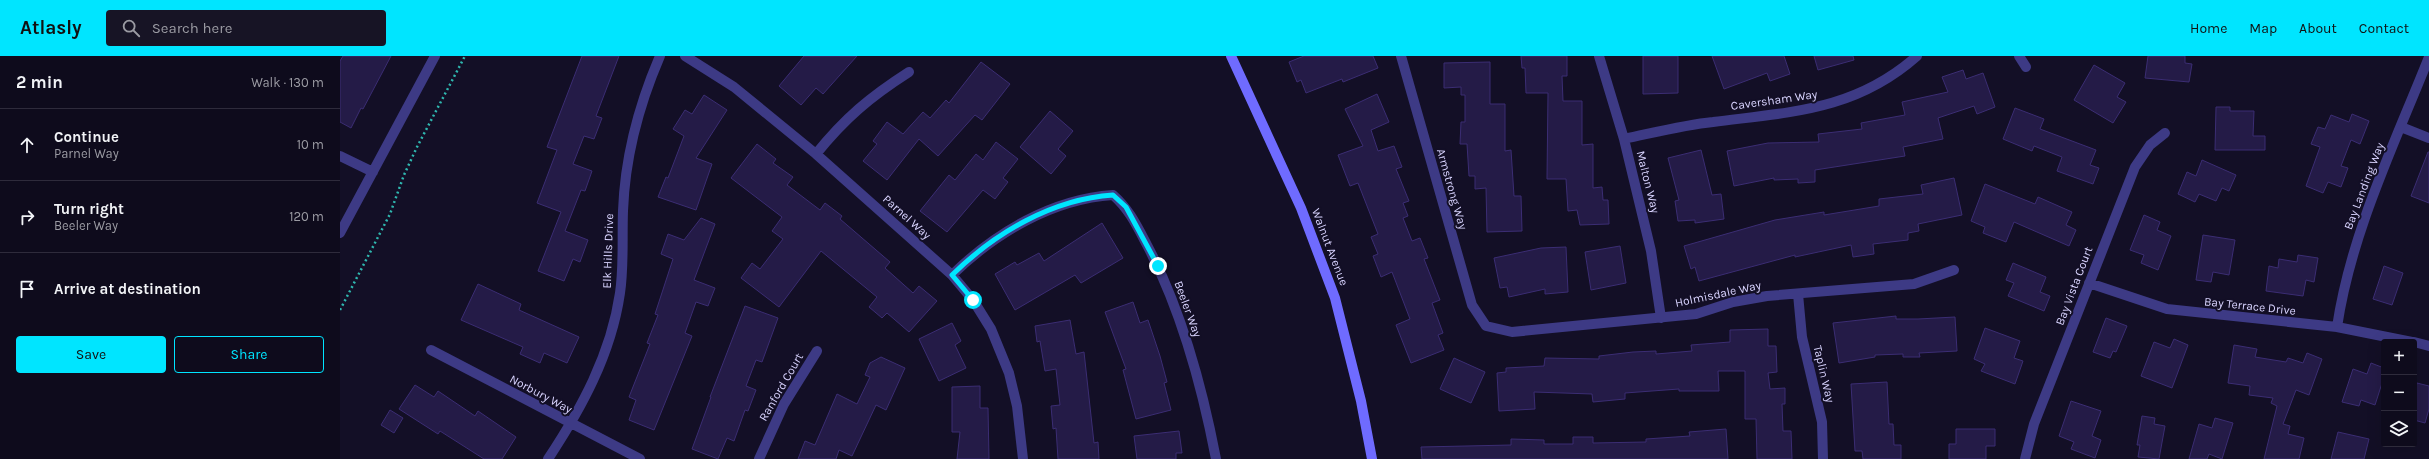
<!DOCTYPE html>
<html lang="en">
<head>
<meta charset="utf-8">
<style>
	:root { --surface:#0e0b1c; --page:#171425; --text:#f1f3f6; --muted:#9b9ba3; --line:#2e2b3b; --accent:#00e5ff }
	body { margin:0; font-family:Karla,sans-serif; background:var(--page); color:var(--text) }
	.controls { position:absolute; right:12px; bottom:12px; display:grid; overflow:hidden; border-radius:4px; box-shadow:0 4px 16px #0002 }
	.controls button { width:36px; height:36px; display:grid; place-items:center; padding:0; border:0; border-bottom:1px solid var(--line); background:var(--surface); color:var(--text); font:20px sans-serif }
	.stop { position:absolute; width:12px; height:12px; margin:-9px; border:3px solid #00e5ff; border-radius:50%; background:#fff }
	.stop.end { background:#00e5ff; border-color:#fff; box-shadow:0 1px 4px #0008 }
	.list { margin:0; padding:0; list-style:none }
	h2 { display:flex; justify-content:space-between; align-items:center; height:52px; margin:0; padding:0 16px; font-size:17px }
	h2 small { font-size:13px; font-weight:400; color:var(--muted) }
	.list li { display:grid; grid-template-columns:26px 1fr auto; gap:12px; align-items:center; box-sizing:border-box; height:72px; padding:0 16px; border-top:1px solid var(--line) }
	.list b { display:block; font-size:15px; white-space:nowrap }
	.list p { margin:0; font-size:13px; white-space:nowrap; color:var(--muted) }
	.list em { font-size:13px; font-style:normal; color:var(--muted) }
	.actions { display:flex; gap:8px; padding:12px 16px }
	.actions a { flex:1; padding:9px 0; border:1px solid var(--accent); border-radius:4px; text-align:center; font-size:14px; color:var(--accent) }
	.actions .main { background:var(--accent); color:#111 }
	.icon { flex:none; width:22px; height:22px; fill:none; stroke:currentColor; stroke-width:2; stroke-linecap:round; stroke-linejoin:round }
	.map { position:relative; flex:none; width:2089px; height:403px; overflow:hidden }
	header { display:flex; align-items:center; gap:24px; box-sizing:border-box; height:56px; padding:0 20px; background:var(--accent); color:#111 }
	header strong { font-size:19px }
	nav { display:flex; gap:22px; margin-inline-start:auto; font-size:14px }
	.search { width:280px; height:36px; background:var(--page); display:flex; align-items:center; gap:10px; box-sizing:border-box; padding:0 14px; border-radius:4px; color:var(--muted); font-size:15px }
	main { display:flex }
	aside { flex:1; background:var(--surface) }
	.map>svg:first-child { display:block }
	.building { fill:#241b47; stroke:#3b2d73 }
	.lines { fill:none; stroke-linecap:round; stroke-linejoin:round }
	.path { stroke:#2fb8b0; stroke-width:2.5; stroke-dasharray:2 3; stroke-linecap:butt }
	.street { stroke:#3d3a85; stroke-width:10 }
	.secondary { stroke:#6f6bff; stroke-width:10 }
	.route { stroke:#00e5ff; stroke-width:5 }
	.labels { text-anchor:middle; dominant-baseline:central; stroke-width:4; stroke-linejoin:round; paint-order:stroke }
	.street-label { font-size:12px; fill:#d9d4ff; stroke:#130f26 }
</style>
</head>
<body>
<header>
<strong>Atlasly</strong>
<div class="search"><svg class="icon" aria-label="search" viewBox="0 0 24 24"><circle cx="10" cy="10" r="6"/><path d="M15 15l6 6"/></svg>Search here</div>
<nav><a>Home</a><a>Map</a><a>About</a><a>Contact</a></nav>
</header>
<main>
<aside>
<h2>2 min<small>Walk · 130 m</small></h2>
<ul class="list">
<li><svg class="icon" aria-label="ahead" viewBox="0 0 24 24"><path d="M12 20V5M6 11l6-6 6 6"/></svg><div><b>Continue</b><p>Parnel Way</p></div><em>10 m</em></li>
<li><svg class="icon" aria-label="right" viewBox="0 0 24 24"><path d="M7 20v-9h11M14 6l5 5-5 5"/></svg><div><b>Turn right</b><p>Beeler Way</p></div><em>120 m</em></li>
<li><svg class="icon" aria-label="arrive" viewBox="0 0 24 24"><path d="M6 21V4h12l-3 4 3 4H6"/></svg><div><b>Arrive at destination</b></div></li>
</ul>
<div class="actions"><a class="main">Save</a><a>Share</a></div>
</aside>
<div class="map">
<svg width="2089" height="403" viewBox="0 0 2089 403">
	<rect width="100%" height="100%" fill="#130f26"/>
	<path class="building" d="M3 0H51L23 53 21 52 11 72 0 66V5Z
		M242 0H279L256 60 262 62 254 83 244 80 233 108 252 115 245 135 241 134 225 175 248 184 240 206 233 203 224 225 198 215 221 156 197 147 217 94 207 91Z
		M464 0H517L483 38 476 32 461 49 439 30Z
		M964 0H1033L1038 12 1003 26 1002 23 966 37 961 24 957 26 949 6Z
		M1181 0H1227V20H1222L1223 45H1242V89L1253 88V132L1262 131 1263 144H1268L1269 168 1240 169 1237 154 1228 155 1226 123H1207L1208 37H1186L1185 12H1182Z
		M1303 0H1338V37L1303 38Z
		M1372 0H1444L1450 18 1430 25 1427 17 1384 33Z
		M1474 0H1513L1514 4 1478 14Z
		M1808 0H1845V7L1852 8 1849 26 1805 22Z
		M641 6 670 28 642 64 635 59 598 100 579 83 547 124 523 105 537 88 533 85 547 66 563 78 583 56 590 62 606 44 609 47Z
		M1150 6V48H1165V95L1171 94 1174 140H1181L1182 175 1147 176 1146 132 1135 133V120H1129L1127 88H1120L1121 66H1125V39H1121V31L1104 32V7Z
		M1754 9 1785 27 1777 41 1786 46 1773 67 1734 44Z
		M1623 14 1626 23 1643 17 1655 51 1637 58 1634 50 1598 62 1603 83 1563 91 1565 100 1475 114V126L1458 127V123L1434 124V122L1394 130 1387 95 1428 87 1479 86 1478 78 1522 73 1521 67 1565 59 1562 46 1608 36 1602 21Z
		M1037 38 1049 66 1031 74 1038 95 1054 90 1062 111 1056 113 1069 145 1063 147 1068 160 1063 162 1072 185 1080 182 1088 202 1084 203 1100 244 1092 247 1103 277 1098 279 1104 294 1071 307 1056 269 1070 263 1052 216 1041 221 1033 200 1038 198 1031 181 1038 178 1018 127 1010 130 998 99 1023 90 1005 53Z
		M364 39 387 54 356 102 372 108 356 154 318 141 326 121 328 122 344 80 333 73 345 54 352 58Z
		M1876 51H1890V55H1914L1913 80H1925V94H1875Z
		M1675 52 1704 63 1700 73 1756 94 1750 109 1759 112 1753 128 1717 115 1722 101 1694 90 1692 95 1663 83Z
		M710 55 733 75 718 93 726 100 711 118 680 91Z
		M2012 58 2029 65 2020 88 2011 84 2001 110 2008 112 2001 131 1988 126 1983 137 1966 130 1980 91 1971 88 1978 71 1985 73 1991 59 2009 66Z
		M656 86 678 103 663 122 668 126 655 143 643 134 607 176 580 155 609 119 615 124 636 98 643 104Z
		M417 88 436 103 433 107 453 121 447 129 480 154 485 147 502 160 500 163 550 206 545 212 573 237 579 230 597 245 569 276 547 257 542 262 529 251 537 241 481 195 439 251 401 222 412 207 420 213 443 183 432 175 442 161 391 122Z
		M1361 94 1372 139 1381 138 1384 163 1355 167V164L1338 165 1335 145 1339 144 1328 102Z
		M2088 96H2089V147L2071 140Z
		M1862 104 1896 119 1889 135 1882 132 1876 145 1859 138 1855 146 1838 138 1847 116 1856 120Z
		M1614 122 1622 159 1578 168 1579 175 1568 177V184L1533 188 1534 198 1513 201 1511 189 1455 201V199L1359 225 1355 211 1351 213 1344 190 1435 164 1484 156V159L1539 150V143L1583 138 1581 129Z
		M1645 128 1695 148 1698 141 1732 156 1726 169 1736 174 1729 190 1674 166 1666 186 1643 177 1645 171 1631 165Z
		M1804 159 1820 166 1817 174 1831 180 1818 214 1801 207 1804 199 1790 194Z
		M361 162 375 168 354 224 375 232 368 250 356 246 345 277 352 280 314 374 289 364 296 344 289 341 310 288 307 287 318 259 315 258 333 203 321 198 328 178 344 184Z
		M762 167 783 202 741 227 735 219 675 254 655 218 675 206 677 209 699 197 704 205Z
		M1863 179 1895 184 1889 219 1873 216 1871 226 1856 224Z
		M1280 190 1286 227 1251 234 1245 196Z
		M1226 191 1228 236 1205 238V233L1169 241 1167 231 1160 232 1154 202 1201 192Z
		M1958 199 1978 202 1974 226 1966 224 1963 240 1926 235 1929 210 1938 212 1939 203 1957 206Z
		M1673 207 1706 221 1700 236 1710 240 1704 255 1668 240 1674 227 1666 224Z
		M2044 210 2063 217 2052 249 2033 243Z
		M138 228 181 248 179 254 239 281 227 307 204 297 200 307 180 298 183 291 121 264Z
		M793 246 800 267 808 264 820 300 827 326 824 327 831 354 796 363 783 314 786 313 765 256Z
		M405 250 438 262 422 306 416 304 406 330 416 334 408 355 405 354 394 385 387 382 378 403 352 393 371 341H370Z
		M1556 260V263H1578L1615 261 1617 295 1579 297 1580 301H1563V298L1535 299V301L1499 307 1493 267Z
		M1766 262 1787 270 1776 296 1773 295 1770 302 1753 296Z
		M730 264 736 298 744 296 754 387 758 386 759 403H718L716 372 713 373 711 350 720 349 716 313 705 315 700 285 697 286 695 270Z
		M612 267 621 285 615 289 626 312 599 325 579 283Z
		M1645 272 1680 285 1674 302 1683 305 1675 328 1641 315 1645 308 1634 303Z
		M1428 273V290H1436L1437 316 1428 317 1430 333 1445 332V348H1442L1443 375H1451L1452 403H1417L1416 363H1405V315H1378L1379 335H1339V333L1285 337V343L1253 346 1252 338 1194 336 1195 353 1159 355 1157 317 1166 316V312L1204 310 1205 302 1259 303V300L1293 296 1316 295V298L1352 295 1351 289 1390 286V274Z
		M1834 283 1848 289 1832 332 1801 320 1814 286 1830 292Z
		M1894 289 1917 293 1915 301 1946 306 1948 302 1963 307 1967 297 1982 303 1969 339 1956 334 1943 368 1950 370 1948 378 1964 382 1959 403H1924L1937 350 1931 347 1933 342 1909 339 1910 330 1888 327Z
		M541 301 565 312 546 354 536 349 512 400 499 394 496 403H458L465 385 475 389 497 338 517 348 530 321 525 319 530 307Z
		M1114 302 1145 316 1131 347 1100 333Z
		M2031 307 2044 312V321L2035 349 2021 344 2019 350 2002 346 2013 313 2027 318Z
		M1547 326 1549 368H1553L1554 389H1561V403H1523L1522 395H1515L1511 328Z
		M2077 327 2089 330V353L2085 367 2074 364V340Z
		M75 329 94 341 98 335 135 360 138 355 176 381 162 403H144L100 375 98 378 59 353Z
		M640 330V352H648L649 403H617L620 376H612V331Z
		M1731 345 1761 355 1752 380 1761 384 1755 402 1731 393 1734 386 1719 380Z
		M50 354 63 362 54 377 41 369Z
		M1802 360 1815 362 1814 368 1825 370 1819 403 1798 401 1800 389H1797Z
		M1875 362 1893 367 1882 403 1869 398 1867 403H1849L1859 368 1872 372Z
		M1386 373 1388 403H1082L1081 391 1171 389V383L1204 384V388H1233V381H1253V387L1306 386V383L1350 380 1349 376Z
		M1616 373H1655V390H1646V403H1609V388H1616Z
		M839 375 842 397H836V403H797L794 380Z
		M1998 376 2029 383 2024 403H1991Z"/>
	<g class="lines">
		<path class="path" d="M0 254 50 158 64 119 77 91 125 0"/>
		<path class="street" d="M345 0 394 31 476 98 612 219 633 244 651 273 669 317 677 350 683 403
			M1061 0 1132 249 1146 270 1172 276 1356 258 1393 246 1427 240 1574 228 1614 214
			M1259 0 1284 83 1311 195 1321 262
			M1679 0 1686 11
			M2061 71 2089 82
			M1284 83C1313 77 1343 69 1373 66 1450 56 1515 55 1577 0
			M476 98C505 62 530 41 569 16
			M0 100 33 116
			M0 177 95 0
			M612 219C655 177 712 143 773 139 789 153 797 170 807 189 842 255 862 330 876 403
			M1749 227 1827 253 1997 271 2072 286
			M1458 238 1462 281 1482 366 1483 403
			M1997 271C2011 177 2054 89 2089 1
			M2074 286 2089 290
			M91 294 300 403
			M208 403C241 353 271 299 280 237 284 210 282 183 283 155 285 100 298 51 320 0
			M419 403 444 348 477 295
			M1685 403 1694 368 1795 111 1810 89 1825 77"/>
		<path class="secondary" d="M891 0 961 152 995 242 1021 345 1032 403"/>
	</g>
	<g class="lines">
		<path class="route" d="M633 244 612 219C655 177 712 143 773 139L786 151 818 210"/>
	</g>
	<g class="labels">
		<g class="street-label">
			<text transform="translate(1434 44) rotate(-8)">Caversham Way</text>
			<text transform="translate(1308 126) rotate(76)">Malton Way</text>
			<text transform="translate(2024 130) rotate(-69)">Bay Landing Way</text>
			<text transform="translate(1112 133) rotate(74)">Armstrong Way</text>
			<text transform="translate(567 161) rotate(42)">Parnel Way</text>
			<text transform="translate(990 191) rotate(69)">Walnut Avenue</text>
			<text transform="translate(268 195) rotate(-88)">Elk Hills Drive</text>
			<text transform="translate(1734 230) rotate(-69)">Bay Vista Court</text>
			<text transform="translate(1378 238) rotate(-12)">Holmisdale Way</text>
			<text transform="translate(1910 250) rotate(6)">Bay Terrace Drive</text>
			<text transform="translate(848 253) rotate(70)">Beeler Way</text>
			<text transform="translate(1484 318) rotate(77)">Taplin Way</text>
			<text transform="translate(441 331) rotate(-60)">Ranford Court</text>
			<text transform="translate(201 338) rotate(28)">Norbury Way</text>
		</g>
	</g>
</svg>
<div class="controls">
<button>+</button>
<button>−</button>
<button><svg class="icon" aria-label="layers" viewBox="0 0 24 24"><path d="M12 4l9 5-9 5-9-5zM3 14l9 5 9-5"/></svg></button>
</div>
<div class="stop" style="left:633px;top:244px"></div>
<div class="stop end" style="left:818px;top:210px"></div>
</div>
</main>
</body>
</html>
